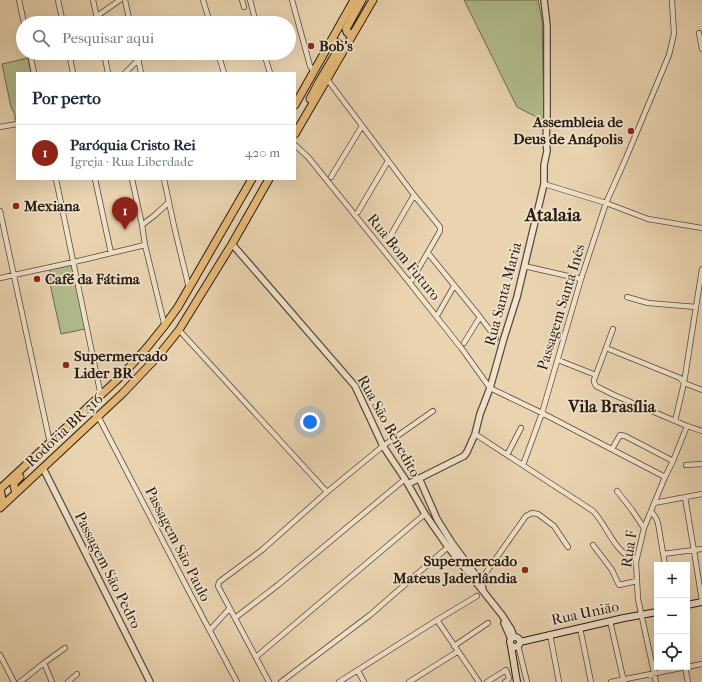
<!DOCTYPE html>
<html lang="pt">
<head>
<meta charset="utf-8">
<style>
	:root { --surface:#fff; --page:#f2f2f3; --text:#1f2937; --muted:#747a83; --line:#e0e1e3; --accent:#8f2418 }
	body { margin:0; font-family:"IM FELL French Canon",serif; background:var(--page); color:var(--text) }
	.controls { position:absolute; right:12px; bottom:12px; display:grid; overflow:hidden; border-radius:0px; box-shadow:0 4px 16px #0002 }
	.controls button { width:36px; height:36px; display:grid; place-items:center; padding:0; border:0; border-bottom:1px solid var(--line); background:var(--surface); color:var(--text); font:20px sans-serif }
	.you { position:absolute; left:310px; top:422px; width:14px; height:14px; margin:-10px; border:3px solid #fff; border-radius:50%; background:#1a73e8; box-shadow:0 0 0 6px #1a73e833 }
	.badge { display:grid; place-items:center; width:26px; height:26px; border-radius:50%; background:var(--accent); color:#fff; font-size:13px; font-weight:700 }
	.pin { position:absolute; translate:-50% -33px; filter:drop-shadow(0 1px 2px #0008) }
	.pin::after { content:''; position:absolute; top:21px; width:14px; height:12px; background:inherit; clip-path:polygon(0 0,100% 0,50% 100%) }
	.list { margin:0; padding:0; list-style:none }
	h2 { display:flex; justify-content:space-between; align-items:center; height:52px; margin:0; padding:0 16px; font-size:17px }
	h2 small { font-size:13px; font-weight:400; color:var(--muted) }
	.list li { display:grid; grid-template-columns:26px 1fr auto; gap:12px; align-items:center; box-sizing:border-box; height:56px; padding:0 16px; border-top:1px solid var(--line) }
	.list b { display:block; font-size:15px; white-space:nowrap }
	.list p { margin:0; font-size:13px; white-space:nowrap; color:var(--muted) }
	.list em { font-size:13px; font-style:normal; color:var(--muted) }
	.icon { flex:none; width:22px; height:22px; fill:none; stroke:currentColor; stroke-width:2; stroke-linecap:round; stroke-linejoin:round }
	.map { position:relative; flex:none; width:702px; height:682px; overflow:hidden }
	.search { position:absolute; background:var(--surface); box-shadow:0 4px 16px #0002; left:16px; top:16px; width:280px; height:44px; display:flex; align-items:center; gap:10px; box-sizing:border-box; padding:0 14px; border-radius:22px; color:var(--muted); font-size:15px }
	.panel { position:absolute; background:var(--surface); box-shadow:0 4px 16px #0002; left:16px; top:72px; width:280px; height:108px; border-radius:0px }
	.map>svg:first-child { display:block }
	.green { fill:#b3bd8e; stroke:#6d6c50 }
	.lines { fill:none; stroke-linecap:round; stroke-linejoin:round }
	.minor-casing { stroke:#58493a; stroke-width:6 }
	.tertiary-casing { stroke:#58493a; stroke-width:8 }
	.secondary-casing { stroke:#271b12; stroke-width:8 }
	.trunk-casing { stroke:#271b12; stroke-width:9 }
	.minor { stroke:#f1e3cc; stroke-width:4.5 }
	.tertiary { stroke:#f1e3cc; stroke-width:5.5 }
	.secondary { stroke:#f1e3cc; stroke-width:6 }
	.trunk { stroke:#e5ba78; stroke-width:7 }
	.poi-dot { fill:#8f2418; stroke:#f1e3cc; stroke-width:1.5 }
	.labels { text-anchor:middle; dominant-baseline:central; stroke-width:3.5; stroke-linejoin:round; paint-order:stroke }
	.poi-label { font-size:15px; font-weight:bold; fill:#271b12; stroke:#f1e3cc; text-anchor:start }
	.street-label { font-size:15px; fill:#271b12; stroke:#f1e3cc }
	.quarter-label { font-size:17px; font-weight:bold; fill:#271b12; stroke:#f1e3cc }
	.district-label { font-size:19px; font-weight:bold; fill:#271b12; stroke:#f1e3cc }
</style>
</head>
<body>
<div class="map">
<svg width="702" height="682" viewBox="0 0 702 682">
	<rect width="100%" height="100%" fill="#ead4b0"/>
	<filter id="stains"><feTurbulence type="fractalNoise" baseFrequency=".005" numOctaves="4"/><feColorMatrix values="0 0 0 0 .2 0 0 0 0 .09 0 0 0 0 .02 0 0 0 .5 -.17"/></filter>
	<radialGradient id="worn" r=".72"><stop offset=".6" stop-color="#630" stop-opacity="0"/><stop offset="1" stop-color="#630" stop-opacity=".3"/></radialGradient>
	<path class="green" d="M464 0H538L542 19 544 121 517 107Z
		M28 58 31 73H17V120H15V115L11 107 2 64Z
		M72 264 85 329 61 334 50 284V269Z"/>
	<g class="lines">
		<defs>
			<path id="minor" d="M19 0 24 23
				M58 0 63 23
				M93 0 98 23
				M125 0 130 23
				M203 0 210 23
				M242 0 244 7
				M250 0 256 23
				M292 0 310 66 314 72
				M87 23 120 0
				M699 33 702 49
				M30 53 34 73
				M69 53 73 73
				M104 53 108 73
				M137 53 141 73
				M218 53 224 73
				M264 53 270 73
				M125 73 138 60
				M327 79 414 195 440 227V231L412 280
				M0 127 17 124
				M295 145 308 157 405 277 462 349 490 388 542 413 665 477
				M331 177 362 126
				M56 179 101 396
				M95 179 111 253
				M132 179 142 225 145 245 165 327
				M164 179 174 226 189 288
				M544 184 606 203 648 219 702 228
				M0 211 50 443
				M358 212 388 161
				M142 225 155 215 169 202
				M388 240 414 195
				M428 253 480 317 496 338
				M524 266 581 279
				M0 278 74 262 145 245
				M627 297 648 303 696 307
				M438 314 454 286
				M613 329 594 380V382L596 386 614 395 687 426 702 431
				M179 330 327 492
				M464 343 480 317
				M606 348 680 378 684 383 702 390
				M558 360 596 375
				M98 416 193 599 237 682
				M675 421 684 383 702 269
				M475 434 593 511C605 523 613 547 628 556 630 557 634 558 637 559
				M612 449 620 435 625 436 673 461
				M507 455 521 428
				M523 465 542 413 581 279 606 203 626 158 669 55 674 34 672 0
				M686 465 702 464
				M617 491 632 510 644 528
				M685 497 694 551 702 601
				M654 503 702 494
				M651 511 656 518 658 523 665 565
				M593 545 612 570 619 585 637 581
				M663 554 702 549
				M480 581 526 516 532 513 538 514 554 526 568 547
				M235 618 278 585 405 479
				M437 620 479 682
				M610 621 624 682
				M580 628 591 682
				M210 630 229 609
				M550 634 559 682
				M518 645 527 682
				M454 646 488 623
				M0 655 14 682
				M256 657 425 514
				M44 663 52 682
				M685 667 688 682
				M687 667 702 664
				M358 671 364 682
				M20 682 44 663 65 648
				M68 682 77 674
				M269 682 219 588 218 586 219 582 262 550 327 492 383 446 433 411
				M281 682 370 615 448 547
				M339 682 437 620 477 596
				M409 682 457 652
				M487 682 506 670 509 678 508 680 505 682
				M611 682 686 667
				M656 682 638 599 636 562 644 528 665 477 673 461 687 426"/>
			<path id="tertiary" d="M232 244 355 386 383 446 405 479 425 514 448 547 502 615 511 629 514 637
				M43 468 150 682
				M419 478 437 519 452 543 480 581 483 589
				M408 484 464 456 467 452 475 434 480 414 490 388 504 338 517 297 544 184V165L547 151 546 138 547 121V25L544 0
				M504 623 511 639"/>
			<path id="secondary" d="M687 605 702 602
				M510 642a5 5 0 1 1 10 0a5 5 0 1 1-10 0Z
				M520 642 624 618 657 612
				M511 646 517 682"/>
			<path id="trunk" d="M353 33 349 34 347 32 346 29 362 0
				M310 99 319 82 339 48 340 45C337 42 335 41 331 41
				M295 105 354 0
				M295 134 373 0
				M0 489 117 380C139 358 160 333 178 307L252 179
				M16 493 14 486V483L20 477
				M0 502 2 499 0 489
				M0 508 123 393 159 355 179 330 232 244 269 179"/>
		</defs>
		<use href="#minor" class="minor-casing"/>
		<use href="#tertiary" class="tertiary-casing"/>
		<use href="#secondary" class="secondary-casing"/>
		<use href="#trunk" class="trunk-casing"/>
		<use href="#minor" class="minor"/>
		<use href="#tertiary" class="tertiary"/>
		<use href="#secondary" class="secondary"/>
		<use href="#trunk" class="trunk"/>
	</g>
	<g class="poi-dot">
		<circle cx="311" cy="46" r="4"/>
		<circle cx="631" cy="131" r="4"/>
		<circle cx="16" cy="206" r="4"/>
		<circle cx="37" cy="279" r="4"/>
		<circle cx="66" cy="365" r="4"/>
		<circle cx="525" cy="570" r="4"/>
	</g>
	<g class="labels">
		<g class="poi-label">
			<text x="319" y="46">Bob's</text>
			<text x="623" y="122" text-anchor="end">Assembleia de<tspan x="623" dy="17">Deus de Anápolis</tspan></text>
			<text x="24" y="206">Mexiana</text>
			<text x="45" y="279">Café da Fátima</text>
			<text x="74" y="356">Supermercado<tspan x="74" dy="17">Lider BR</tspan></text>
			<text x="517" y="561" text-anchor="end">Supermercado<tspan x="517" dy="17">Mateus Jaderlândia</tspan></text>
		</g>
		<g class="street-label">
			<text transform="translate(404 257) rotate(51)">Rua Bom Futuro</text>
			<text transform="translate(503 294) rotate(-75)">Rua Santa Maria</text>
			<text transform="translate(561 307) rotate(-73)">Passagem Santa Inês</text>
			<text transform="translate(389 426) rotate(61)">Rua São Benedito</text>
			<text transform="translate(64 430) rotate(-43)">Rodovia BR-316</text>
			<text transform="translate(178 544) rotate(63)">Passagem São Paulo</text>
			<text transform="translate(629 549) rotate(-81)">Rua F</text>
			<text transform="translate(108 570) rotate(63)">Passagem São Pedro</text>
			<text transform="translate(585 613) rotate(-12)">Rua União</text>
		</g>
		<g class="quarter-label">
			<text x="612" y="406">Vila Brasília</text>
		</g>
		<g class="district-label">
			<text x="553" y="215">Atalaia</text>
		</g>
	</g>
	<rect width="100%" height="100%" filter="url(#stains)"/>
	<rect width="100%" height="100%" fill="url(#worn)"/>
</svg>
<div class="controls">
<button>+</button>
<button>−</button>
<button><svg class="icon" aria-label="locate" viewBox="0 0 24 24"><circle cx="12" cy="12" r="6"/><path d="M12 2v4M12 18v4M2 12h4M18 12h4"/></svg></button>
</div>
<div class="you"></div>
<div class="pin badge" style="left:125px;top:230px">1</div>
<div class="search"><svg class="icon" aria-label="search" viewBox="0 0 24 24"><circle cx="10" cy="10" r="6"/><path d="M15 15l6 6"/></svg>Pesquisar aqui</div>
<section class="panel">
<h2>Por perto<small></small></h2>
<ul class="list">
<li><span class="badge">1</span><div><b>Paróquia Cristo Rei</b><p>Igreja · Rua Liberdade</p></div><em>420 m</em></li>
</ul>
</section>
</div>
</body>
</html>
